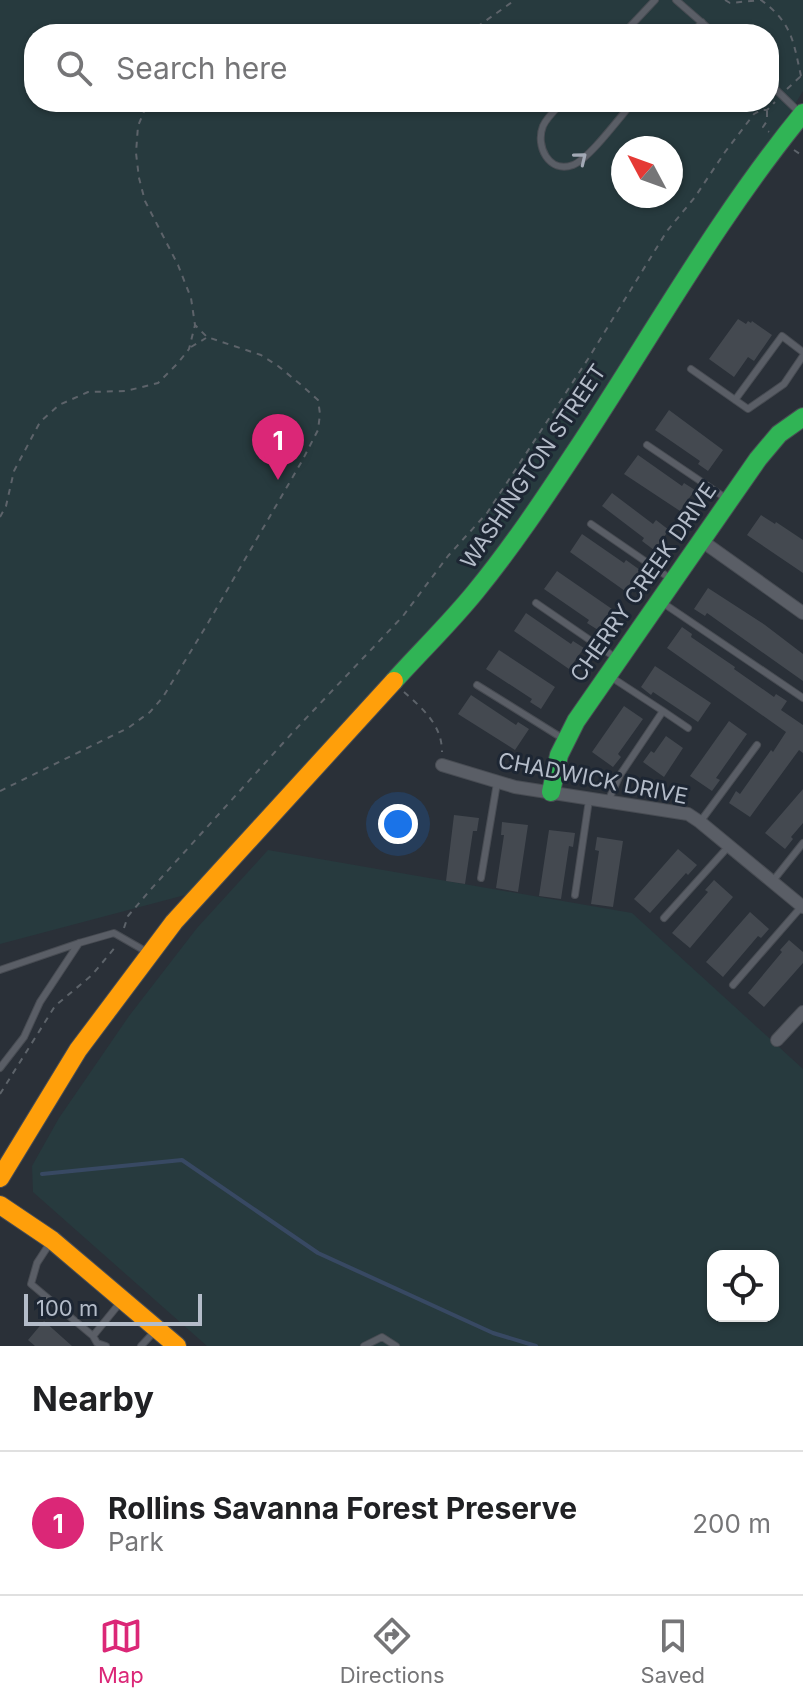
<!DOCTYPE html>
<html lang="en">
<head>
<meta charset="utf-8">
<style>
	:root { --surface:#fff; --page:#f6f6f6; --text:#202124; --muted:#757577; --line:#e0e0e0; --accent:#db2777 }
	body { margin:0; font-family:Inter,sans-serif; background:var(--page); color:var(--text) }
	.controls { position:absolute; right:24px; bottom:24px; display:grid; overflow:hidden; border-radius:16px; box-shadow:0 2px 6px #0004 }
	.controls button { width:72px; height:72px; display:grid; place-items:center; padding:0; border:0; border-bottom:2px solid var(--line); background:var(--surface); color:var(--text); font:40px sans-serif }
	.compass { position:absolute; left:611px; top:136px; width:72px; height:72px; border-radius:50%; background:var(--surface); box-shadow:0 2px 6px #0004; rotate:311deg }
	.scale { position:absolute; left:24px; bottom:20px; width:178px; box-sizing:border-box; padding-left:8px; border:4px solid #b4bcc9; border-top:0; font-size:22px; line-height:28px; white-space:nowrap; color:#b4bcc9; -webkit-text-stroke:6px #1d2633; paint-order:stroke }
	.you { position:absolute; left:398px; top:824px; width:28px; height:28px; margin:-20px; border:6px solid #fff; border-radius:50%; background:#1a73e8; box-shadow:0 0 0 12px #1a73e833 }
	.badge { display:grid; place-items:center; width:52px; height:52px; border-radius:50%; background:var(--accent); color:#fff; font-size:26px; font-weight:700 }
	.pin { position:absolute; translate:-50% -66px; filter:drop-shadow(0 2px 4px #0008) }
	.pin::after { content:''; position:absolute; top:42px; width:28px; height:24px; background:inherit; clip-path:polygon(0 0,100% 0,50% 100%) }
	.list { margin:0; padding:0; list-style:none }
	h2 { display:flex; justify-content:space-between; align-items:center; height:104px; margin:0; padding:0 32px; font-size:34px }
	h2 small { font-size:26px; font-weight:400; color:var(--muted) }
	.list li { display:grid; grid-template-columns:52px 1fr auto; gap:24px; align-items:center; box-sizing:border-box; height:144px; padding:0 32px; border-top:2px solid var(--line) }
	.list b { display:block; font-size:30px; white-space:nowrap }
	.list p { margin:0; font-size:26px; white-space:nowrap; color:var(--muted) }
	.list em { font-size:26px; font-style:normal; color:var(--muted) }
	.icon { flex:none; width:44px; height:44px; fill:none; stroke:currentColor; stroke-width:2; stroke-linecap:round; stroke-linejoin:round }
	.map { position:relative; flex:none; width:803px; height:1346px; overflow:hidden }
	.search { position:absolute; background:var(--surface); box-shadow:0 2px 6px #0004; left:24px; right:24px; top:24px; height:88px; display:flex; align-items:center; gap:20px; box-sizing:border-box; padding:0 28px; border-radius:32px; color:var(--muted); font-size:30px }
	.sheet { height:248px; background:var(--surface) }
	nav { display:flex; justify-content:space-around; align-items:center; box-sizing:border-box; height:112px; border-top:2px solid var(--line); background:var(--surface); font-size:22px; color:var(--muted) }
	nav a { display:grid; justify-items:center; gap:4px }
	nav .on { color:var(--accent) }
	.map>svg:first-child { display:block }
	.green { fill:#273a3e; fill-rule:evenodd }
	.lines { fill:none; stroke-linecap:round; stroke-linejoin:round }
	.stream { stroke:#384963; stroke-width:4 }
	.building { fill:#444950 }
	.lane-casing { stroke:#484c53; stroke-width:8 }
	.street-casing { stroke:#484c53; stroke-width:14 }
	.fast-casing { stroke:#484c53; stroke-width:20 }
	.slow-casing { stroke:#484c53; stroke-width:20 }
	.path { stroke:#5d636a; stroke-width:2; stroke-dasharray:6 6; stroke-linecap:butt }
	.lane { stroke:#5a5e66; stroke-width:6 }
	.street { stroke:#5a5e66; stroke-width:12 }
	.fast { stroke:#30b455; stroke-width:18 }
	.slow { stroke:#ff9f0a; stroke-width:18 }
	.oneway { stroke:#a2a9b5 }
	.labels { text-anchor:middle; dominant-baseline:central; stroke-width:6; stroke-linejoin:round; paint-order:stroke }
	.street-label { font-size:22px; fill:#b4bcc9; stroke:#1d2633 }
</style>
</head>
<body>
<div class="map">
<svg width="803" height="1346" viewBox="0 0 803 1346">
	<rect width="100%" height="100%" fill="#2a3038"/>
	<path class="green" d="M0 0H803V91L784 122 772 151 537 508 204 890 0 944ZM34 34H769V102H34ZM623 148H671V196H623Z
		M268 850 632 913 803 1069V1346H207L33 1192 32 1166 59 1118 129 1016 197 928ZM713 1256H773V1316H713Z"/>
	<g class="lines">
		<path class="stream" d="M42 1174 182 1160 318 1253 493 1333 536 1346"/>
	</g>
	<path class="building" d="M738 319 746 324 748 321 751 323 752 321 772 335 754 361 748 357 734 377 709 359Z
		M669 410 723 450 708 471 698 464 700 461 655 430Z
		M638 455 682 486 684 483 695 490 680 511 624 474Z
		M612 493 653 524 656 520 669 530 654 550 642 541 644 538 602 506Z
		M761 515 775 524 776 522 803 540V573L747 535Z
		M582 534 624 563 626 560 640 570 625 591 570 552Z
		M557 571 612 609 598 630 587 623 589 620 544 589Z
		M708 588 765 625 803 654V681L707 613 705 616 694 609Z
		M526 613 571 644 573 641 584 648 569 669 514 631Z
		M682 627 692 634 691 637 735 667 734 669 774 697 776 694 787 701 781 710 803 725V753L799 750 750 817 729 803 736 791 740 794 771 750 773 752 786 732 667 648Z
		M499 650 555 687 541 709 530 702 532 699 486 669Z
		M655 666 711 703 698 722 653 692 651 695 641 687Z
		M471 695 516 725 518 722 529 729 515 750 458 714Z
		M624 706 643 719 618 754 621 757 613 767 592 752Z
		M729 721 747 734 716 778 720 780 712 791 690 776Z
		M666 736 683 748 664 777 643 762 651 751 654 753Z
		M803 789V823L791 837 793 839 785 849 765 833Z
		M454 815 479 818 477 831H473L465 884 446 881Z
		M502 822 528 825 518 892 496 888 504 835H501Z
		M549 830 575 833 573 847 569 846 561 899 539 896Z
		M597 837 623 841 613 907 591 904 599 851 595 850Z
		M678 849 697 865 688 875 686 873 650 913 634 899Z
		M714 880 733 897 690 948 672 933 708 892 705 890Z
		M750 912 769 929 761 938 758 936 723 977 706 962Z
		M789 940 803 952V963L764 1007 748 993 782 952 780 950Z
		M44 1321 72 1346H35L28 1340Z"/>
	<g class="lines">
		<defs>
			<path id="lane" d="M676 0 715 34
				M623 34 655 0
				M692 34 702 22
				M769 83 799 112
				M563 102C556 109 547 117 543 126 535 146 549 174 573 165 589 159 620 117 633 102
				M691 369 748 409 784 384 803 356
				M735 400 782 336 803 352
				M647 445 727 499
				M591 524 671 579
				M536 603 616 658
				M663 603 803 698
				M477 685 562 738
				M663 711 688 728
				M608 801 620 775 663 711 611 677
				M700 822 757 745
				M481 878 497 783
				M772 882 803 843
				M575 895 589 800
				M664 918 728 847
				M0 970 79 943 114 933 147 952
				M733 985 802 906
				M0 1068 24 1037 40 1002 79 943
				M50 1243 37 1263 31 1284 93 1336 119 1304
				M93 1336 97 1343 106 1346
				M141 1346 155 1331
				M364 1346 382 1337 396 1346"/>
			<path id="street" d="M702 541 803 613
				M442 765 515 787 688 814 700 822 803 907
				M777 1040 803 1012"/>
			<path id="fast" d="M394 681C421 651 451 622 476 591 512 547 544 499 575 452 650 339 717 218 803 113
				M551 792 559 755 576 721 758 459 779 434 803 417"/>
			<path id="slow" d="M0 1178 78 1050 174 922 394 681
				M0 1205 52 1240 177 1346"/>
		</defs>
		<use href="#lane" class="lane-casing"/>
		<use href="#street" class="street-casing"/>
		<use href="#fast" class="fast-casing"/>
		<use href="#slow" class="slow-casing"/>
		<path class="path" d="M725 0 730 3 761 0C792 23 793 40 801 76L803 77
			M467 34 515 0
			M787 89 801 76
			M767 111V121L763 127 769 132
			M794 150 803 156
			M191 347 206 338
			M0 517 6 506 14 471 40 422 59 405 88 392 126 391 158 383 178 363 189 349 195 325 191 298 178 265 145 201 139 178 136 153 138 126 148 102
			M404 692C423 709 442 725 442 752
			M0 791 128 728 150 712 163 697 208 623 302 461 318 430 320 414 318 400 300 384 278 366 261 355 207 337 195 325
			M124 928 128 916 152 888 294 731 403 616 448 556 487 513 588 359 667 231 695 197 725 152 754 114 761 110H767L775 102
			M0 1094 55 1006 92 975 117 945"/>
		<use href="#lane" class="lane"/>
		<use href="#street" class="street"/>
		<use href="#fast" class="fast"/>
		<use href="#slow" class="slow"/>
	</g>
	<defs><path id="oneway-chevron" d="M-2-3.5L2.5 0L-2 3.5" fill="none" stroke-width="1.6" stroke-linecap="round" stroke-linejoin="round" transform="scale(2)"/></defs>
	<use class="oneway" href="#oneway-chevron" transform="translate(581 158) rotate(-39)"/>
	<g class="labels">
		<g class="street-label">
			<text transform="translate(533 466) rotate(-56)">WASHINGTON STREET</text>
			<text transform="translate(643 582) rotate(-55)">CHERRY CREEK DRIVE</text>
			<text transform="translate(593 778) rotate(11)">CHADWICK DRIVE</text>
		</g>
	</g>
</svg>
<div class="controls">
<button><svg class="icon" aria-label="locate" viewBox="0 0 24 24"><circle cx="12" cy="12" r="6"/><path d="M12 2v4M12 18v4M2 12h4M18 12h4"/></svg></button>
</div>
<svg class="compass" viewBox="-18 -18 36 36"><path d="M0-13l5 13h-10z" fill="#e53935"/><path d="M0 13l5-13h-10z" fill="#757577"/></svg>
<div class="scale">100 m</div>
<div class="you"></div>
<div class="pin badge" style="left:278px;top:480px">1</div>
<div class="search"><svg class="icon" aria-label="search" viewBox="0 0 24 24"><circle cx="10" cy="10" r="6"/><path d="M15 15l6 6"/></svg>Search here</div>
</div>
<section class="sheet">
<h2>Nearby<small></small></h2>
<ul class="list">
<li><span class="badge">1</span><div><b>Rollins Savanna Forest Preserve</b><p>Park</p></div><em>200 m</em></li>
</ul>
</section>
<nav>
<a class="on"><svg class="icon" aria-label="map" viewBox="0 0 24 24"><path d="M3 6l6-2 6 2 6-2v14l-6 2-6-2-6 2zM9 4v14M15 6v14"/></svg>Map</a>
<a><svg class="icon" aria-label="directions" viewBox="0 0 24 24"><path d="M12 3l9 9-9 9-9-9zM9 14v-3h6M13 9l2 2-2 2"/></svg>Directions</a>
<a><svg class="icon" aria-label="saved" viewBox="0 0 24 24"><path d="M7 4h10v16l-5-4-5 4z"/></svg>Saved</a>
</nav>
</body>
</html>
